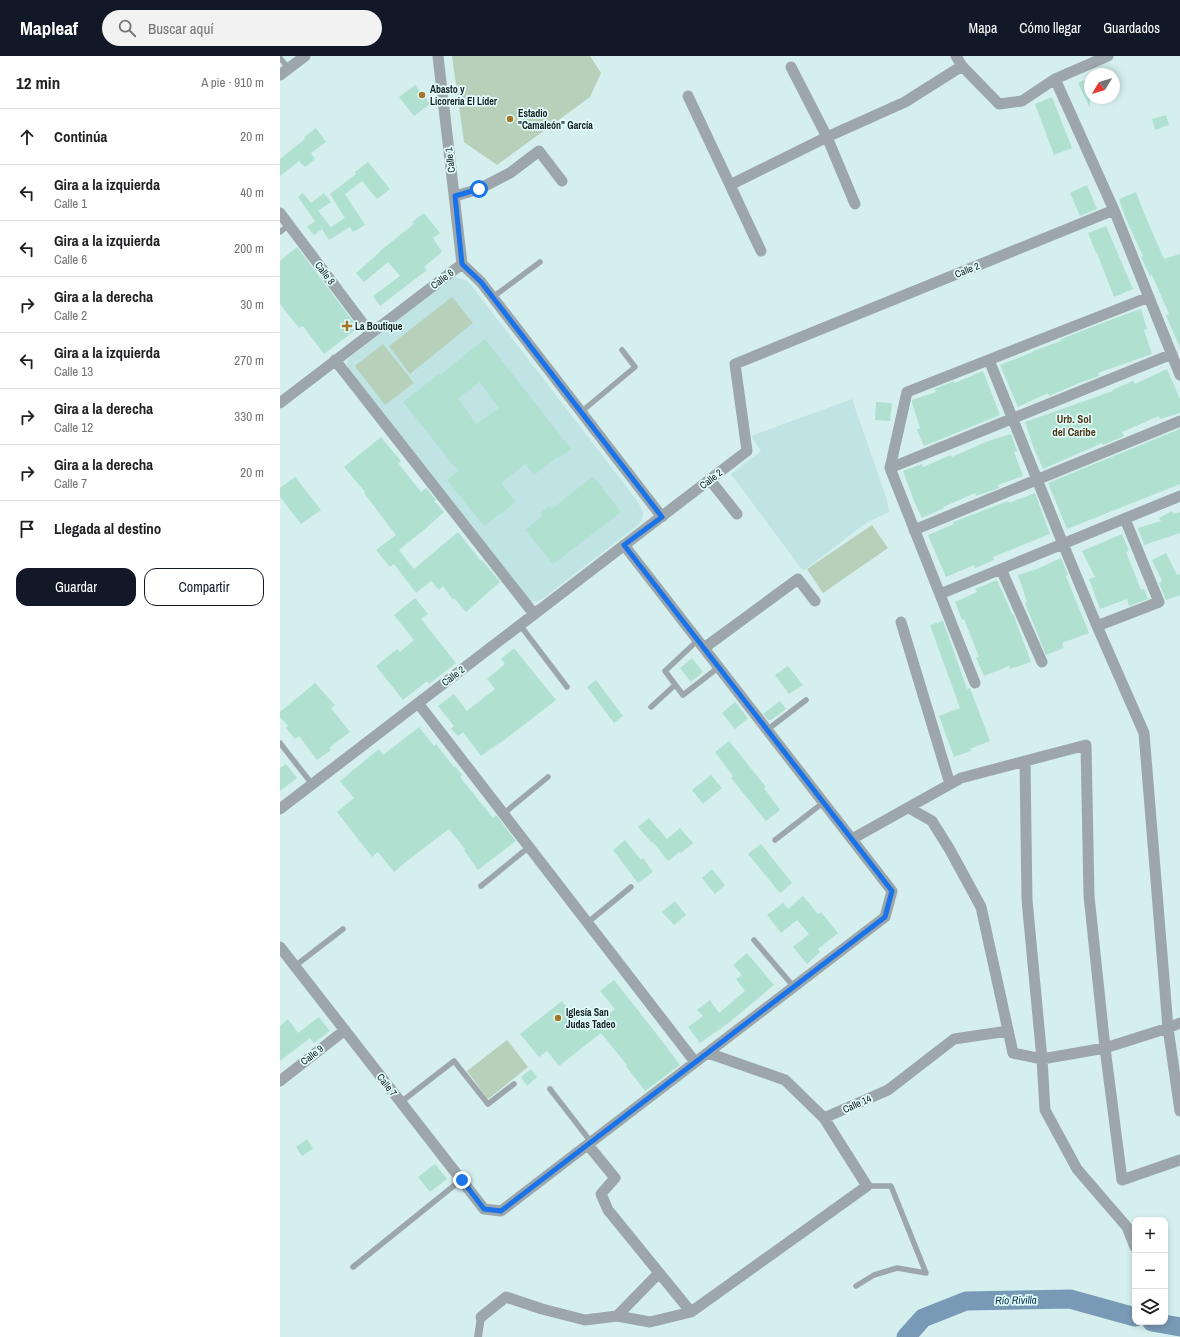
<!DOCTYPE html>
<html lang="es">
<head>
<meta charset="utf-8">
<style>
	:root { --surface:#fff; --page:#f2f2f2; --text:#202124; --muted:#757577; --line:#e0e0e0; --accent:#111827 }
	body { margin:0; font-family:"Archivo Narrow",sans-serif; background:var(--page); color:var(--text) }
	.controls { position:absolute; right:12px; bottom:12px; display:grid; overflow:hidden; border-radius:8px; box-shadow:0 2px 6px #0003 }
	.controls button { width:36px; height:36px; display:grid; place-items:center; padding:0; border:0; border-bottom:1px solid var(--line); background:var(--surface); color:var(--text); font:20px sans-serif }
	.compass { position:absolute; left:804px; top:12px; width:36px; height:36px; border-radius:50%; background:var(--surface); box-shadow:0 2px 6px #0003; rotate:232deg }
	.stop { position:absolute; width:12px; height:12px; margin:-9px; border:3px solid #1a73e8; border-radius:50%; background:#fff }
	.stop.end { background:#1a73e8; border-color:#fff; box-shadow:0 1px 4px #0008 }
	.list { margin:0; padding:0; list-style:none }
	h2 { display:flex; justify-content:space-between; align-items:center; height:52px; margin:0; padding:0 16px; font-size:17px }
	h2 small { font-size:13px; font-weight:400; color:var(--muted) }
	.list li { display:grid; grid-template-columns:26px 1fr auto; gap:12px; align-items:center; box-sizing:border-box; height:56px; padding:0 16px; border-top:1px solid var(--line) }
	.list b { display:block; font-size:15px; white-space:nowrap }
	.list p { margin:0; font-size:13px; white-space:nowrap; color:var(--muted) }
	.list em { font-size:13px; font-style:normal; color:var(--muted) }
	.actions { display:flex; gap:8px; padding:12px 16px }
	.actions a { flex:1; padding:9px 0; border:1px solid var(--accent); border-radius:12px; text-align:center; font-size:14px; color:var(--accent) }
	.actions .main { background:var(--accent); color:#fff }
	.icon { flex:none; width:22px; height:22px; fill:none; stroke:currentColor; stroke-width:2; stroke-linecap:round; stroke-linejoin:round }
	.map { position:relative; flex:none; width:900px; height:1281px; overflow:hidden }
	header { display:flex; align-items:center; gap:24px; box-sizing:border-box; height:56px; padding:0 20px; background:var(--accent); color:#fff }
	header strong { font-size:19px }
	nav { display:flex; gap:22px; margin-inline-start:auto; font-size:14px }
	.search { width:280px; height:36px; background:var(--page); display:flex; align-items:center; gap:10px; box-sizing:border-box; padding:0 14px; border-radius:22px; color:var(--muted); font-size:15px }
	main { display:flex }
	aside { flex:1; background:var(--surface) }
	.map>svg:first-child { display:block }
	.built { fill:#c0e3e4 }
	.green { fill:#b6d0ba }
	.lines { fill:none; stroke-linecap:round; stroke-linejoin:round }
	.river { stroke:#799ab6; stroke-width:19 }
	.building { fill:#afe0d0; fill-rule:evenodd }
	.service { stroke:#9da7ab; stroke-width:5.5 }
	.pedestrian { stroke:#9da7ab; stroke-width:8 }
	.minor { stroke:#9da7ab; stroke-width:11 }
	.route { stroke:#1a73e8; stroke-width:5 }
	.poi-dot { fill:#a37628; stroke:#e2fcfc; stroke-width:1.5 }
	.labels { text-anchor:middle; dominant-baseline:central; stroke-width:3.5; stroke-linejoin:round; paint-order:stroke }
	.poi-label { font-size:10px; font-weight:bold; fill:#141e1e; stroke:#e2fcfc; text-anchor:start }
	.street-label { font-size:10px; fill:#141e1e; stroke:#e2fcfc }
	.neighbourhood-label { font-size:11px; font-weight:bold; fill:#4c3611; stroke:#e2fcfc }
	.water-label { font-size:11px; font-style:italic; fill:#032c49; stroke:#e2fcfc }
</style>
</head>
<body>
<header>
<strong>Mapleaf</strong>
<div class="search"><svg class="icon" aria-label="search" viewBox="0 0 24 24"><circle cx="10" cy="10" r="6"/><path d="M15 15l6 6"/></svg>Buscar aquí</div>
<nav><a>Mapa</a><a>Cómo llegar</a><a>Guardados</a></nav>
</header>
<main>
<aside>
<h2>12 min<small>A pie · 910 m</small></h2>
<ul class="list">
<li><svg class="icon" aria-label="ahead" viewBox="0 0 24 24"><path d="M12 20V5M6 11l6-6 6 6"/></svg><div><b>Continúa</b></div><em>20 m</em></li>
<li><svg class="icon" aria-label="left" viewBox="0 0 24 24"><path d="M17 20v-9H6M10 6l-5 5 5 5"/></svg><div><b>Gira a la izquierda</b><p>Calle 1</p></div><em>40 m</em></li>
<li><svg class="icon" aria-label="left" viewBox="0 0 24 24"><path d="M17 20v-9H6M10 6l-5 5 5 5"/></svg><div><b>Gira a la izquierda</b><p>Calle 6</p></div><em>200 m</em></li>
<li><svg class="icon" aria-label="right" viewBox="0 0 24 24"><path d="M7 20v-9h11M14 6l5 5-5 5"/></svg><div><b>Gira a la derecha</b><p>Calle 2</p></div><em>30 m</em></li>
<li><svg class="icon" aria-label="left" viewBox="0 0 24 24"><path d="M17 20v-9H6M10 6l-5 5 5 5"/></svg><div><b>Gira a la izquierda</b><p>Calle 13</p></div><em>270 m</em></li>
<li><svg class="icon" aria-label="right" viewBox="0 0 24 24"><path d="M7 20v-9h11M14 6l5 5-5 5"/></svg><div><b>Gira a la derecha</b><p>Calle 12</p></div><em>330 m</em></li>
<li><svg class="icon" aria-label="right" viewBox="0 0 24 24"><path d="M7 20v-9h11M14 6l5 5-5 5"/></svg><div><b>Gira a la derecha</b><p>Calle 7</p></div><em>20 m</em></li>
<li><svg class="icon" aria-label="arrive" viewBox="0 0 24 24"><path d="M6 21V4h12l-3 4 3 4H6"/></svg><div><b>Llegada al destino</b></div></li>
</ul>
<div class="actions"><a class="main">Guardar</a><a>Compartir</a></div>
</aside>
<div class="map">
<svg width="900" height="1281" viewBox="0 0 900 1281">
	<rect width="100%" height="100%" fill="#d5efef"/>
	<path class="built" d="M175 221 185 224 191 229 355 442 360 450 363 457 362 464 357 470 262 543 256 546 250 545 68 313 67 306 69 302 170 223Z
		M572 343 606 441 609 456 586 467 523 515 451 418 481 395 471 380Z"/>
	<path class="green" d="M172 0H310L321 17 310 41 217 109 184 86Z
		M172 241 193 267 130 318 109 290Z
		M103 288 134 327 105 349 75 310Z
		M592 469 608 492 543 537 527 513Z
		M227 984 248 1011 208 1043 187 1015Z"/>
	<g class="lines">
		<path class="river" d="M872 1266 900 1271
			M626 1281 643 1262 686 1245 790 1243 855 1261"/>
	</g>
	<path class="building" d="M810 21V52L798 27Z
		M135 29 150 48 134 60 119 41Z
		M772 41 792 92 774 99 755 48Z
		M886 59 889 69 875 74 872 63Z
		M36 72 46 86 31 97 35 103 25 111 19 105 0 120V103L25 83 24 81Z
		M88 106 110 133 97 143 82 125 65 138 85 169 73 176 70 171 49 184 42 173 34 179 27 171 35 165 18 141 23 137 31 147 44 137 51 146 38 155 51 171 65 162 50 138 76 118 75 116Z
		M807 129 817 153 800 160 790 137Z
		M856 136 864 157 884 203 900 198V292L886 259 889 258 872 219 870 220 861 201 863 200 846 163 839 143Z
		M144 157 160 177 153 182 162 196 144 211 147 214 100 250 93 240 120 220 108 206 84 226 76 217 100 196V195L134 168 132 166Z
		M826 170 853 233 834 241 817 197H816L808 177Z
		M17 191 78 272 44 298 23 270 19 272 0 248V205Z
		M861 253 867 273 864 274 872 298 818 317 819 320 799 327 769 340 768 337 738 351 720 309 753 296V295L781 285V283L846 258Z
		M205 283 291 393 279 402 278 401 254 419 245 408 221 427 236 446 204 470 167 424 178 415 123 346 159 318 160 319ZM200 326 219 352 196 368 178 342Z
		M887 313 900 343V357L880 363 879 360 842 376 844 380 823 389 822 387 763 413 754 393 745 366 833 335 832 334 853 325 855 328Z
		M703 315 720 359 644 390 637 374 640 372 632 347V344L656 336 654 333 674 325 675 327Z
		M596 346 612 347 610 365 595 364Z
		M900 373V428L787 473 768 427Z
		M731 378 737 395 734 396 743 420 718 429 719 432 696 440 695 437 663 451 664 452 642 462 634 445 623 415 642 408 643 411 671 399 672 401 708 385Z
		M101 381 121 405 118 407 141 436 146 432 156 444 154 445 164 456 145 473 119 494 134 513 178 476 201 505 202 504 220 526 186 556 174 542 173 544 163 530 159 534 151 525 136 537 114 508 110 511 96 494 116 479 84 437 85 436 64 411Z
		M313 420 341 456 273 508 245 474 263 460 260 457 270 450 272 453Z
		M15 421 41 454 21 468 0 441V432Z
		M755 437 770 478 713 501 714 504 695 512 694 509 666 521 648 479 674 468 673 466 694 458 728 445 729 447Z
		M892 455 894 458 900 456V477L864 489 858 472 881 465 879 462Z
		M842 478 849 495 846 496 861 534 864 533 868 543 849 550 847 543 820 553 809 523 815 521 802 495Z
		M886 497 897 519 900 518V539L886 544 879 527 882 525 872 504Z
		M781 502 788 519 786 520 809 577 782 587 784 592 766 599 745 547 747 546 738 519 757 513Z
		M717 524 732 558H733L734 560 751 606 730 613 729 610 704 620 696 602 699 601 684 563 682 564 675 546 697 536 695 533Z
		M135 542 148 558 141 563 176 607 149 628 147 625 123 644 96 610 117 593 120 596 134 584 114 559Z
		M663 565 687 633 690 632 710 685 690 693 691 695 674 701 659 660 680 652 650 569Z
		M234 592 276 644 219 688V687L201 700 183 676 178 680 171 673 174 670 158 650 174 638 187 655 215 633 207 623 225 608 221 603Z
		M412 602 423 616 411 626 400 612Z
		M508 610 523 629 509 638 495 619Z
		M316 624 343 660 334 667 307 631Z
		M35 627 55 649 51 652 70 676 49 692 51 694 37 704 19 680 15 683 6 672 8 670 0 661V656Z
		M500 645 506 653 491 664H488L483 658Z
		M455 646 468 662 455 673 442 657Z
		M139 671 154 690 156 688 174 711 175 710 182 719 180 721 213 762 216 759 236 785 198 814 184 794 185 793 169 773 127 805 114 816 98 796 92 801 57 756 74 742 60 725 99 693 103 699Z
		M449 685 486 731 484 732 500 754 486 765 451 722 453 720 435 696Z
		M6 708 17 722 0 735V712Z
		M431 719 442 732 423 748 412 734Z
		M369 762 387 783 400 772 413 787 401 797 399 796 388 805 373 786 372 787 358 771Z
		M345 784 361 804 363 802 373 816 358 827 333 794Z
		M481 788 512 827 500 837 468 798Z
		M432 813 445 829 435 838 422 822Z
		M523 840 538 858 541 856 558 877 538 893 540 896 527 908 513 891 529 878 517 864 501 877 487 859 503 847 508 853Z
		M395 845 406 859 394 869 382 856Z
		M467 897 494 929 451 965 420 987 408 971 423 960 417 954 430 944 439 957 465 935 456 923 462 919 453 909Z
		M334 924 372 972 400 1009 365 1035 346 1010 347 1009 321 977 279 1010 267 995 259 1001 240 978 282 945 307 976 335 953 320 935Z
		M39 961 50 975 34 987 30 982 0 1005V970L8 963 18 977Z
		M251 1013 257 1021 247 1030 241 1021Z
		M27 1083 33 1093 22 1100 16 1091Z
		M155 1108 167 1123 150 1136 138 1121Z"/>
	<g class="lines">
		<path class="service" d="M0 2 9 13
			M0 176 9 169
			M213 241 260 206
			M301 356 355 311 342 294
			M240 569 287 631
			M418 584 385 615 403 639 439 611
			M371 651 395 629
			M487 674 526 644
			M0 687 32 728
			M223 758 268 721
			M495 784 544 746
			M201 830 249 791
			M307 867 351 831
			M474 884 514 931
			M15 910 63 873
			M270 1033 311 1086
			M121 1046 174 1005 208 1048 234 1028
			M73 1211 181 1124
			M576 1230 594 1219 617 1212 646 1217 611 1130H587"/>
		<path class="pedestrian" d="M198 1281 201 1261"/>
		<path class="minor" d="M158 0 182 208
			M676 0 682 10 719 48 742 45 775 23 828 0
			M511 11 547 81 575 148
			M0 19 25 0
			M775 23 834 154 900 319
			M408 40 450 129 547 81 625 46 682 10
			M450 129 481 195
			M175 140 199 133 230 117 259 95 282 125
			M0 157 90 277
			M182 208 201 226 382 461
			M55 304 254 558
			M709 304 783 488 817 570 864 677 888 972 900 1055
			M0 347 182 208
			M610 412 892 298
			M430 424 457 458
			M634 474 900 365
			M721 513 762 606
			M660 538 900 440
			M621 566 670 728
			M817 570 879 546 845 463
			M424 592 518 523 535 545
			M695 627 610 412 627 336 869 241
			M138 647 415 1006
			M745 706 747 844 762 1003 765 1054 797 1113 847 1171 855 1191
			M629 752 652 765 670 794 701 851 733 997 762 1003 825 992 888 972 900 967
			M0 753 467 395 455 308 834 154
			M572 783 681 722 806 689 809 840 825 992 842 1124 900 1104
			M0 891 204 1153 221 1155 605 861 612 835 344 489
			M428 997 505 1024 544 1062 608 1034 674 983 728 975
			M0 1025 65 974
			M308 1089 335 1122 321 1138 328 1154 411 1256
			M337 1260 379 1217
			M201 1261 226 1241 262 1253 305 1264 337 1260 370 1266 411 1256 587 1130 544 1062"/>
	</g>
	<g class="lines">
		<path class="route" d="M182 1124 204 1153 221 1155 605 861 612 835 344 489 382 461 201 226 182 208 175 140 199 133"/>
	</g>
	<g class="poi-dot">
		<circle cx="142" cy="39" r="4"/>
		<circle cx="230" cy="63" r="4"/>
		<path d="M65 264h4v4h4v4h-4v4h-4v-4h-4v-4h4z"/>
		<circle cx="278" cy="962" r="4"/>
	</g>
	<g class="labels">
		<g class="poi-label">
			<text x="150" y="33">Abasto y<tspan x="150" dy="12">Licoreria El Líder</tspan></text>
			<text x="238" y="57">Estadio<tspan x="238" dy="12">"Camaleón" García</tspan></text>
			<text x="75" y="270">La Boutique</text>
			<text x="286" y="956">Iglesía San<tspan x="286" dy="12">Judas Tadeo</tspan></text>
		</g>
		<g class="street-label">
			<text transform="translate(170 104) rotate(-97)">Calle 1</text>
			<text transform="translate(687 214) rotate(-22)">Calle 2</text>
			<text transform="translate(45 217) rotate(53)">Calle 8</text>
			<text transform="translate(162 223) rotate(-37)">Calle 6</text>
			<text transform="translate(431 423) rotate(-38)">Calle 2</text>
			<text transform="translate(173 620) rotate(-37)">Calle 2</text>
			<text transform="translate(32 999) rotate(-38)">Calle 9</text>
			<text transform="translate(107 1029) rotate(52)">Calle 7</text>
			<text transform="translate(577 1048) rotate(-24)">Calle 14</text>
		</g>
		<g class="neighbourhood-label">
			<text x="794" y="363">Urb. Sol<tspan x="794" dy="13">del Caribe</tspan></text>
		</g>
		<g class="water-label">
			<text transform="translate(736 1244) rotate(-1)">Río Rivilla</text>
		</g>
	</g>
</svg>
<div class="controls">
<button>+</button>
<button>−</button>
<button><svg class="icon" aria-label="layers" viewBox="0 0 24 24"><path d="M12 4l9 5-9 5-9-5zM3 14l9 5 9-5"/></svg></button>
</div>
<svg class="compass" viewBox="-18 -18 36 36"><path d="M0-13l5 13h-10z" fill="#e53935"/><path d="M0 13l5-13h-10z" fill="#757577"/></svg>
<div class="stop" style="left:199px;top:133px"></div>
<div class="stop end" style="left:182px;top:1124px"></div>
</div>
</main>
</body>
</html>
